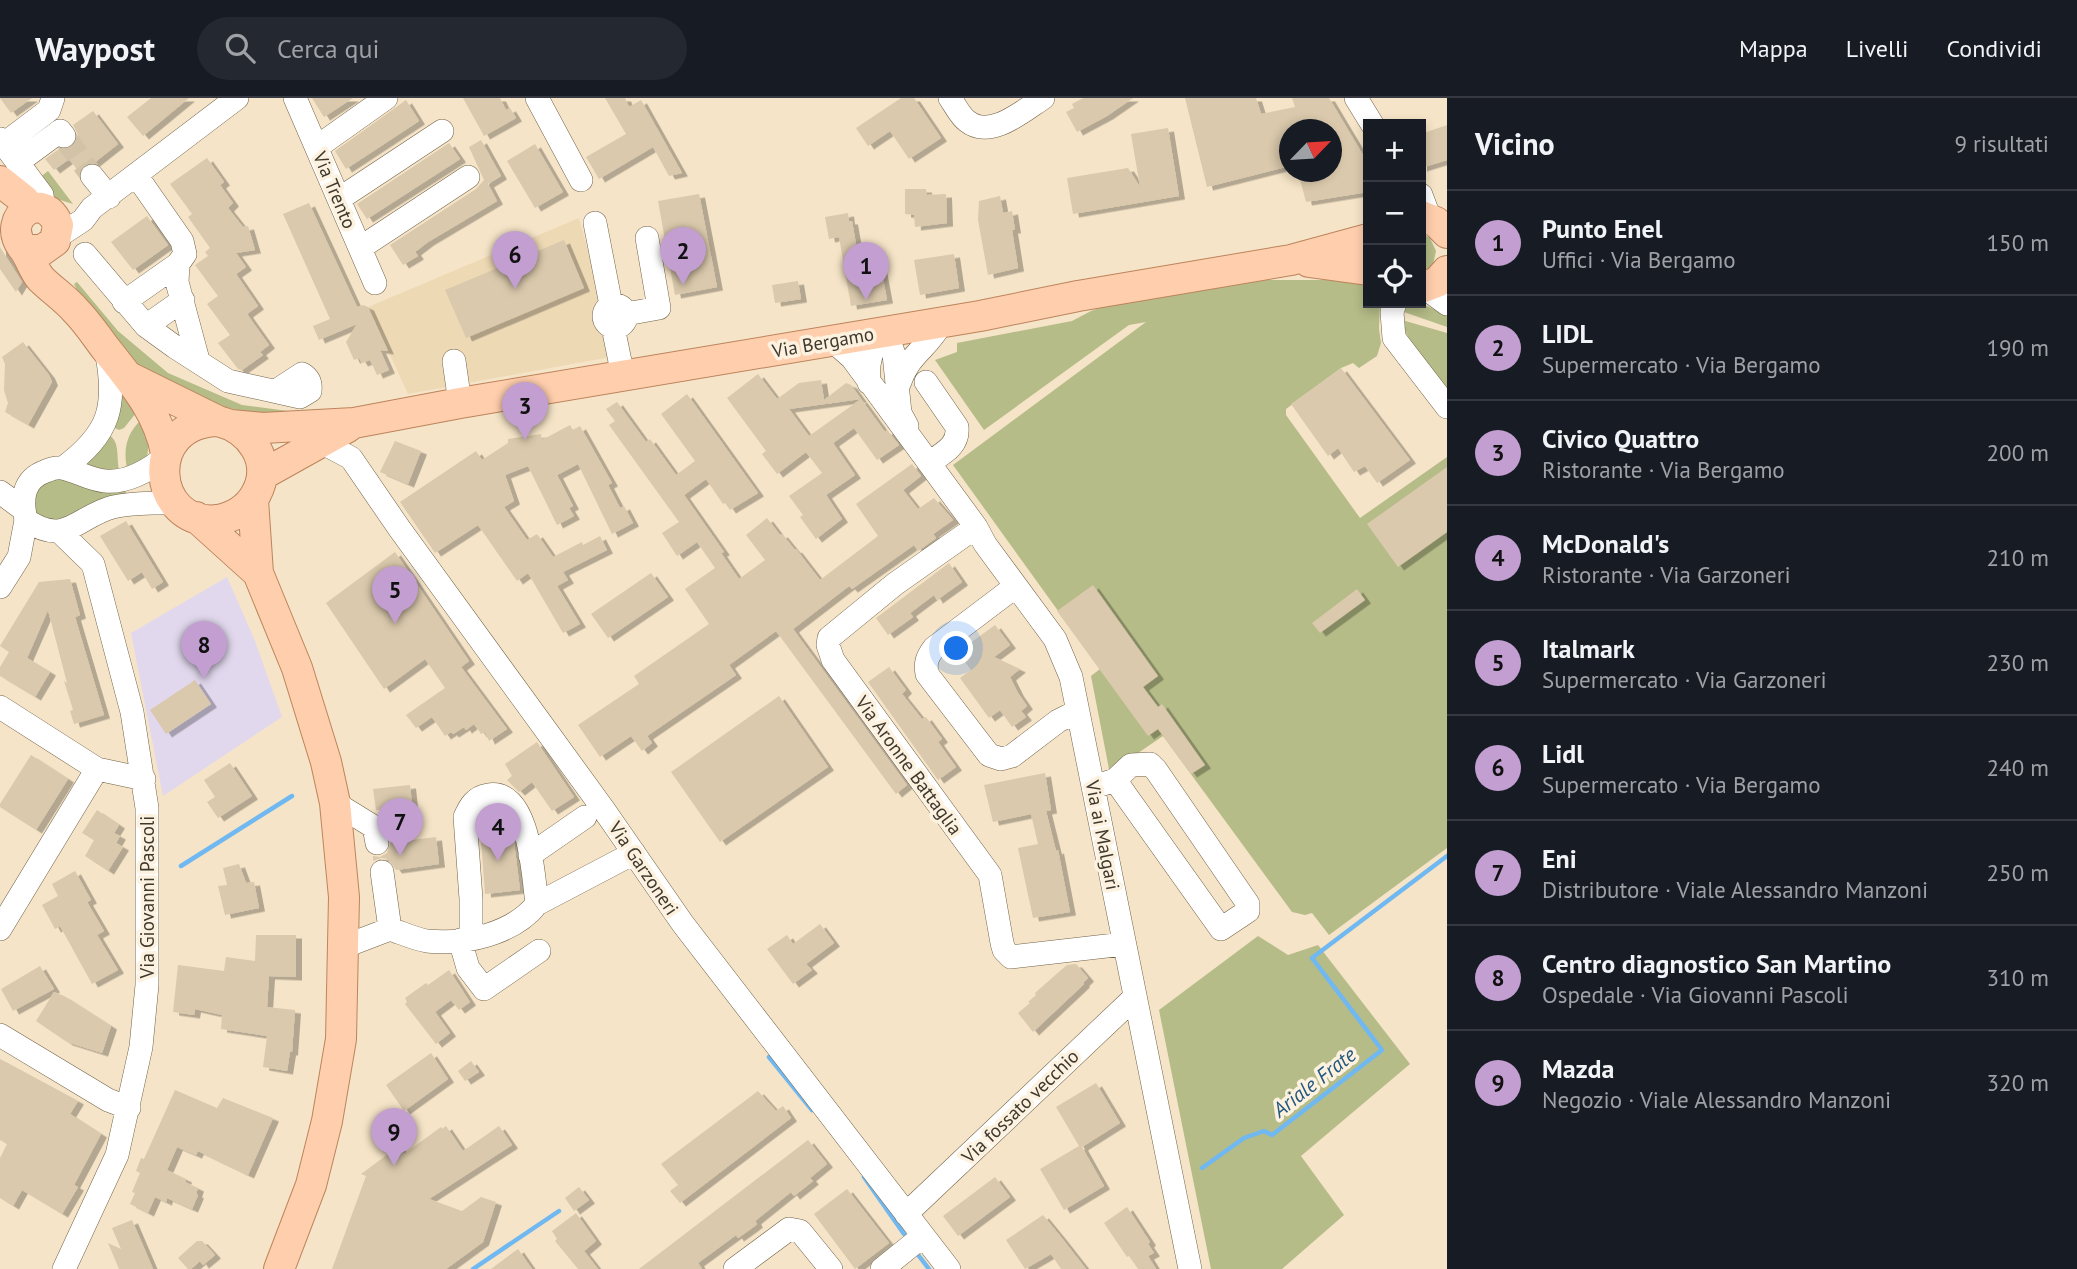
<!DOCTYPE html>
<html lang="it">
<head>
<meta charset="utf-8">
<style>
	:root { --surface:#171b24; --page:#242831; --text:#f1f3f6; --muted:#9ea1a6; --line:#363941; --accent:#c29ed1 }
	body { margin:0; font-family:"PT Sans",sans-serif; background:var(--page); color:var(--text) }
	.controls { position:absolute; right:21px; top:21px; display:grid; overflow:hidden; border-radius:0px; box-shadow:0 4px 10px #0003 }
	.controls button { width:63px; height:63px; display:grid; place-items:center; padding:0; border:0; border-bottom:2px solid var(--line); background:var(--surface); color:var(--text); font:35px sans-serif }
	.compass { position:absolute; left:1279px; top:21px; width:63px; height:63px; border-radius:50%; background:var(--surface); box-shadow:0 4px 10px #0003; rotate:65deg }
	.you { position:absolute; left:957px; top:551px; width:24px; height:24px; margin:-18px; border:5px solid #fff; border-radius:50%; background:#1a73e8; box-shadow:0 0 0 10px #1a73e833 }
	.badge { display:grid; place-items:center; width:46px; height:46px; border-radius:50%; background:var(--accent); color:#111; font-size:23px; font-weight:700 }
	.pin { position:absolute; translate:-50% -58px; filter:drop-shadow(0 2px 4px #0008) }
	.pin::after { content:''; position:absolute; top:37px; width:24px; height:21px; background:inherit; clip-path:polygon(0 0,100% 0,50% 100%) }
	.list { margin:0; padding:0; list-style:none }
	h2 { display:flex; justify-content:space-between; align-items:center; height:91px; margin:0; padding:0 28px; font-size:30px }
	h2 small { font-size:23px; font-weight:400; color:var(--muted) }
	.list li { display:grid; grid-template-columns:46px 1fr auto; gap:21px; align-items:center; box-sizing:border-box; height:105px; padding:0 28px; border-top:2px solid var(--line) }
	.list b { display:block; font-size:26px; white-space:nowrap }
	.list p { margin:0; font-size:23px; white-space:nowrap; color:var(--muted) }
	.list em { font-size:23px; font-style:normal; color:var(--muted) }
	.icon { flex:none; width:38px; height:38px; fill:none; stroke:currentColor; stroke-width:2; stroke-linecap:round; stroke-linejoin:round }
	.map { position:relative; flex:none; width:1447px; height:1171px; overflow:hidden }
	header { display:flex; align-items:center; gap:42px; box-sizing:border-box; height:98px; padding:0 35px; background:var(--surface); border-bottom:2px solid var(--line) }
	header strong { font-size:33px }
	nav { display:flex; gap:38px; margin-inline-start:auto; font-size:24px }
	.search { width:490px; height:63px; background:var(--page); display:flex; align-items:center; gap:18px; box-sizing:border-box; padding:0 24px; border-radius:38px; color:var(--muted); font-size:26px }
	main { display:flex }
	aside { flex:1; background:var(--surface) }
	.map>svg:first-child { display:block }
	.built { fill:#eed9b5 }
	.medical { fill:#e1d8ed }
	.green { fill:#b5bc87 }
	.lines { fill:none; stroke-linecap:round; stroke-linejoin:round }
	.stream { stroke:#6fb8f1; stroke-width:4.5 }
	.building { fill:#dac9ac; filter:url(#shadow) }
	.minor-tunnel { stroke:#d1c2a8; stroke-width:23; stroke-dasharray:23 11; stroke-linecap:butt }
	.minor-casing { stroke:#716248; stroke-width:24 }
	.major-casing { stroke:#bc845c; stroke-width:32 }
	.minor { stroke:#fff; stroke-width:23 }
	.major { stroke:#ffcead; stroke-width:30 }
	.labels { text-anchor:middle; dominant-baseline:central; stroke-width:7; stroke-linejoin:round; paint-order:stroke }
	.street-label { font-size:19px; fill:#3f382d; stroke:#fdf2e0 }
	.water-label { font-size:21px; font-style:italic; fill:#24587f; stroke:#fdf2e0 }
</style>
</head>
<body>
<header>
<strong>Waypost</strong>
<div class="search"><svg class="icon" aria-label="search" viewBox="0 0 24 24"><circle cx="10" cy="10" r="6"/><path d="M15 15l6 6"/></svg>Cerca qui</div>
<nav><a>Mappa</a><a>Livelli</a><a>Condividi</a></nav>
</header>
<main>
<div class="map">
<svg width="1447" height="1171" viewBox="0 0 1447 1171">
	<defs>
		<filter id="shadow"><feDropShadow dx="6" dy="3.5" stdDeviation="0" flood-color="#0004"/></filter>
	</defs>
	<rect width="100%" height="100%" fill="#f5e4c7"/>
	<path class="built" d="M579 120 616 258 408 296 368 209Z"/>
	<path class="medical" d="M227 479 255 543 282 619 163 698 131 535Z"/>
	<path class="green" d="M48 73 73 106 57 101 39 80Z
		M1421 135 1430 140 1436 153 1433 167 1421 175Z
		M1261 182H1340L1368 186V205H1380L1379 231 1381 245 1377 258 1359 270 1353 265 1341 270 1286 311V317L1360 420 1447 359V750L1329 837 1312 815 1305 817 1292 814 1163 638 1116 670 1109 671 1091 578 1100 571 953 367 1146 224 1129 227 984 332 935 262 957 254V245L1072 223 1091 213 1114 205Z
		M77 184 118 233 168 275 242 307 288 313 289 319 244 314 215 306 138 269 80 198 74 186Z
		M1414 205H1420L1447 217V229L1401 213Z
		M1402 222 1447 235V292C1432 271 1407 247 1402 222Z
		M122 298 136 315 124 330 119 332 111 328 120 299Z
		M141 322C146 337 152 348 145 363L127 370C123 351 127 335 141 322Z
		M107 336C122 343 115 361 120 375L79 369Z
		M59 380 125 391 127 397 58 427 32 413 35 389Z
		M1258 838 1288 857 1318 847 1410 966 1301 1058 1344 1117 1282 1171H1211L1159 912Z"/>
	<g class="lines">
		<path class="stream" d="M181 768 292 698
			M769 959 812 1012
			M1202 1070 1244 1040 1264 1033 1272 1037 1382 952 1312 860 1447 758
			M864 1079 904 1136
			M919 1158 929 1171
			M473 1171 559 1113"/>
	</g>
	<path class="building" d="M0 0H32L11 15Z
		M151 0H189L143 38 127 19Z
		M312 0H353L324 19Z
		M463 0H500L506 12 510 10 516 20 484 38Z
		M605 0H625L629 9 641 2 682 75 669 78 653 49 599 81 586 59 626 36Z
		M901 0H914L941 40 909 61 890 33 868 48 856 30Z
		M1083 0H1133L1107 18 1077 34 1066 14 1074 10 1072 6Z
		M1185 0H1256L1261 16 1295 9 1292 0H1329L1363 57 1368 75V94L1306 104 1298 74H1332V32H1290V68L1207 89Z
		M406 2 419 23 346 71 335 53Z
		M93 13 118 46 94 65 84 67 79 74 69 61 54 72 45 61 59 51 67 52 73 48 78 37 73 27Z
		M1447 27V62L1421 70V36Z
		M1168 30 1179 98 1073 116 1067 80 1128 70 1140 89 1131 36Z
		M481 42 501 78 488 86 497 103 428 144 415 154 418 158 403 167 390 147 476 91 484 82 469 49Z
		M449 45 460 61 367 121 357 106Z
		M535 46 563 94 535 110 507 63Z
		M207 60 224 84 220 87 233 105 228 110 243 129 248 128 255 152 236 155 246 169 236 176 258 208 247 216 269 247 260 254 263 257 242 272 238 271 218 245 230 237 207 206 218 198 195 167 208 158 205 154 210 150 188 119 192 116 170 86Z
		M905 91H926L927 97 946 96 947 125 915 129 914 117 905 116Z
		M699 96 717 189 675 197 658 103Z
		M1000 98 1003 115 1012 113 1015 132H1012L1018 170 988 177 978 122 979 103Z
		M309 105 357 209 363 207 368 209 388 253 380 252 389 272 377 277 370 262 362 265 359 260 354 262 346 244 357 226 319 242 313 228 330 221 283 116Z
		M848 115 849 123H852L858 158 878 154 887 202 851 208 839 139 829 141 825 119Z
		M147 118 168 147 133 172 111 144Z
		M564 142 584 190 466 240 445 192Z
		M0 149 22 184 16 194 0 171Z
		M954 156 959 190 920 197 914 162Z
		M798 183 801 201 775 205 772 187Z
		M23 244 49 277 52 284 28 327 5 314 8 305 4 292 5 266 2 259Z
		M1341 270 1410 362 1377 385 1365 368 1354 374 1338 350 1328 358 1291 306Z
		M758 276 777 301 799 285 821 282 824 302 846 285 851 287 861 301 789 311 809 338 861 301 885 334 887 332 899 347 877 362 854 330 833 345 855 377 826 397 842 421 816 441 800 419 803 417 789 398 822 375 806 354 777 376 762 356 766 353 727 300Z
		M687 296 758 395 730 412 725 405 723 406 706 381 684 397 724 454 721 455 739 481 765 462 746 437 767 420 780 437 782 436 795 452 796 451 820 482 878 438 856 406 912 366 921 378 903 392 918 411 934 400 953 422 933 436 936 440 918 453 914 447 852 491 849 488 793 531 907 687 896 696 776 533 729 567 736 577 647 638 652 645 642 653 631 638 600 659 578 627 639 586 634 578 709 526 685 491 715 470 697 444 677 458 662 435 679 424 609 327 615 323 606 311 617 304 646 344 650 341 676 377 695 363 661 316Z
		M570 327 573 332 580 328 612 385 608 387 620 410 624 408 633 425 612 436 578 366 557 377 573 408 569 410 574 418 557 427 528 368 505 377 514 403 504 409 527 442 537 436 553 459 582 444 583 447 600 438 607 452 563 474 568 482 557 488 580 526 563 535 528 475 517 483 478 427 435 455 400 404 476 353 482 362 508 345V341L541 336 542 342Z
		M395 343 421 353 408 386 380 374Z
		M1447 369V434L1398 469 1367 426Z
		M126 423 163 484 152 491 142 474 128 483 100 438Z
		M395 454 469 563 461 569 507 631 489 643 485 634 481 636 474 626 466 632 464 629 453 636 451 634 445 638 432 619 416 630 406 617 445 590 425 561 384 591 326 505Z
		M949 465 962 484 937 502 934 497 910 515 913 519 888 537 876 520Z
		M651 475 668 499 608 540 591 516Z
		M70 481 80 517 75 519 104 617 74 626 70 613 73 612 64 583 67 585 48 512 27 560 50 574 35 599 0 578V569L9 554 0 548 39 484Z
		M1093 487 1158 578 1143 589 1158 609 1162 606 1205 667 1191 676 1158 631 1148 638 1057 513Z
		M1357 491 1365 502 1320 535 1312 525Z
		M995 527 1010 547 994 559 1020 571 1010 579 1018 595 1027 608 1021 613 1026 619 1012 629 1000 612 989 620 960 580 971 572 958 554Z
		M889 569 906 592 902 596 922 621 926 619 942 641 938 644 956 669 938 682 868 584Z
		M195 582 211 606 166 636 150 612Z
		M779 598 828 669 720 744 671 674Z
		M537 644 574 699 552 713 532 684 519 694 507 682 512 678 505 666Z
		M31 657 68 681 36 732 0 709V706Z
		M230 665 252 698 218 720 207 704 215 699 204 682Z
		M1045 675 1051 712 1046 713 1056 753 1058 752 1070 814 1033 820 1018 750 1038 746 1031 716 993 724 984 687Z
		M410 687 413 715 400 717 404 743 436 739 439 766 396 772 388 761 381 760 373 763V758L380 759 387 755 391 743 382 712H376L373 691Z
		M97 712 119 727 114 735 120 738 116 745 123 749 108 773 85 758 94 742 82 735Z
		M508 726 514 744 520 792 485 796 480 729Z
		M239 766 246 785 254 784 259 810 225 817 218 788 227 787 223 770Z
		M75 773 91 802 87 804 104 833 97 837 118 872 92 886 60 828 55 831 42 807 58 798 52 786Z
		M820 826 834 845 806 866 812 872 793 886 767 851 787 837 793 846Z
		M256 837H296V879L269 878 267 909 295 912 292 954H290L287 973 263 969 267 938 221 931 222 917 195 911 194 917 173 914 178 867 224 873 226 859 255 863Z
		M1076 866 1088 880 1083 885 1084 886 1033 934 1018 915 1030 905 1028 904 1036 897 1035 895 1061 872 1067 867Z
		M40 868 54 891 13 913 1 891Z
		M449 872 470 904 459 912 451 902 435 914 450 935 436 946 405 906 407 904 405 900 426 885 428 887Z
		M54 894 64 898 111 928 102 955 67 944 36 923Z
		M431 955 448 981 404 1013 386 987Z
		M0 961 78 1003 70 1016 101 1036 74 1087 78 1089 62 1116 22 1092 13 1108 0 1100V1060L7 1046 0 1042Z
		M471 963 479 974 465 983 458 973Z
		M1096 985 1120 1025 1082 1049 1104 1088 1064 1112 1040 1071 1079 1048 1056 1009Z
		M175 992 217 1010 223 1000 273 1020 248 1077 198 1053 196 1057 177 1049 167 1072 186 1081 185 1084 198 1090 196 1096 198 1097 192 1111 167 1100 166 1104 155 1099 148 1115 130 1106 135 1095 132 1094 140 1075 136 1073 141 1060 144 1061Z
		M758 993 776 1013 783 1008 791 1020 680 1105 670 1093 678 1087 661 1066Z
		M446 1028 463 1053 499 1028 512 1047 429 1101 462 1113 481 1099 496 1104 483 1144 446 1171H332L366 1078 361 1076 399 1048 404 1056 441 1029 442 1031Z
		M808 1042 827 1066 810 1080 813 1083 794 1098 791 1094 755 1123 757 1126 752 1130 738 1140 736 1137 698 1165 702 1171H639Z
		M995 1079 1010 1099 958 1138 943 1118Z
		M579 1089 589 1102 574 1113 565 1100Z
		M847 1091 889 1145 855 1171 814 1116Z
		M1127 1109 1150 1144 1148 1146 1154 1155 1148 1158 1156 1171H1138L1129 1158 1127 1159 1104 1125Z
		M576 1115 596 1143 584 1153 598 1171H578L555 1143 557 1141 552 1133Z
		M1043 1117 1061 1139 1086 1171H1061L1051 1156 1025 1171 1006 1142Z
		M132 1122 153 1171H119L108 1145 121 1151 112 1130Z
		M197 1143H202L215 1157 203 1167 200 1163 191 1171H188L178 1160Z
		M518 1151 532 1171H491L511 1156Z"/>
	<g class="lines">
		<path class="minor-tunnel" d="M64 38 92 78"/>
		<defs>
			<path id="minor" d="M295 0 375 185
				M537 0 581 82
				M950 0C955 7 960 18 967 23 990 42 1023 13 1043 0
				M1356 0 1372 26
				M0 41 42 97 43 110
				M4 46 49 12 53 0
				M317 49 386 0
				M18 64 60 33 64 38
				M92 78 109 99
				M1421 97 1430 121
				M339 101 442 33
				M595 125 611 207
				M57 139 83 122 92 110 237 0
				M360 150 468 79
				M85 156 146 228 175 249 228 283 300 299 310 293C311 285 309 280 302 276L276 293
				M178 166 177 184 198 262
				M1425 190 1447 206
				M124 204 178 166 185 156 182 143 136 77
				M1395 205 1392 214 1394 240 1447 309
				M604 218a11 11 0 1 1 22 0a11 11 0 1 1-22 0Z
				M626 216 659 210 647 140
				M146 228 183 202
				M613 229 623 278
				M833 243 852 260 976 429 985 446 1055 541 1071 579 1190 1171
				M454 263 460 305
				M926 284 957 329C959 348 943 355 929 365
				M869 285C867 263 871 251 885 234L894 256 900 315 907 328
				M899 286C909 255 928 251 942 224
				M321 344 351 360 399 430 604 712 683 826 949 1171
				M165 359C148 373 128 385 105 383 90 382 77 373 62 370 57 369 51 371 46 373 23 381 21 401 26 422 66 449 76 419 113 409 133 404 154 406 175 404
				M63 370C111 335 117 308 106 251
				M0 394 23 411
				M976 429 895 486 829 540 828 547 833 562 990 777 1002 845 1004 852 1011 859 1124 846
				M59 433 93 466 132 614 147 710V887L141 949 117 1057 64 1171
				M1016 488 934 550C927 559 925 565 927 576L989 657 1001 661 1012 658 1058 623 1078 613
				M0 489 19 459 26 422
				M0 609 97 671 144 681
				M1094 689 1115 682 1131 667 1150 666 1156 672 1248 806V813L1221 831 1115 682
				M335 705 374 729 377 745
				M530 757 585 719
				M537 806 634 755
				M0 831 97 671
				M390 831C402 835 415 841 427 843 465 847 513 836 537 806 533 778 530 690 488 697 475 699 470 708 465 719L471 801V840
				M460 842 468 870 484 891 539 853
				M343 849 390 831 382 774
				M0 937 108 1002 129 1010
				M906 1116 1135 899
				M735 1171 789 1131 800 1133 831 1171
				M882 1171 923 1138"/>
			<path id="major" d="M0 83 24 102 30 110
				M1421 118 1436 124 1447 135
				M24 150 41 153 55 143 58 127C45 91 0 117 22 149 30 158 33 172 41 181 52 192 66 201 76 213 87 224 96 238 106 251 132 284 158 313 166 355
				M1309 164 1368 172
				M1421 190 1437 184 1447 173
				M129 279 218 323C250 331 274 363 256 396 248 410 235 419 218 422 152 430 141 325 218 323
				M231 327 263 330 354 325 460 305 980 218 1078 198 1291 162 1368 141
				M262 377 348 329
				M253 402 258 475 297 570 326 664 335 705 344 799 341 941 327 1023 311 1087 279 1171
				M196 419 258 475"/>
		</defs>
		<use href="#minor" class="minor-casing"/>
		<use href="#major" class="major-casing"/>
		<use href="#minor" class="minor"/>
		<use href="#major" class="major"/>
	</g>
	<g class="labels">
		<g class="street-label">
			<text transform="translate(335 92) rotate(67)">Via Trento</text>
			<text transform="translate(823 244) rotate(-10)">Via Bergamo</text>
			<text transform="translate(909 667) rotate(54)">Via Aronne Battaglia</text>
			<text transform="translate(1103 737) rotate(79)">Via ai Malgari</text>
			<text transform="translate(644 770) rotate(56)">Via Garzoneri</text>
			<text transform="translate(147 799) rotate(-90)">Via Giovanni Pascoli</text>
			<text transform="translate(1020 1008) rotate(-44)">Via fossato vecchio</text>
		</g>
		<g class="water-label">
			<text transform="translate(1314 984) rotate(-38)">Ariale Frate</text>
		</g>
	</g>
</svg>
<div class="controls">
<button>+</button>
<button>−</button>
<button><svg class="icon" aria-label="locate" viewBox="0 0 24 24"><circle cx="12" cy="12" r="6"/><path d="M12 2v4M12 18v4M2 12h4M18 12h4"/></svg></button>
</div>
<svg class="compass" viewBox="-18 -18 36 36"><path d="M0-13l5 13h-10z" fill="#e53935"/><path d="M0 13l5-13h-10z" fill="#9ea1a6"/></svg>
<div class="you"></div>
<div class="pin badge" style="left:866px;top:202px">1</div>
<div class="pin badge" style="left:683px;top:187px">2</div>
<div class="pin badge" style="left:525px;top:342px">3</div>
<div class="pin badge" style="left:498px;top:763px">4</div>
<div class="pin badge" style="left:395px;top:526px">5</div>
<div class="pin badge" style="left:515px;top:191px">6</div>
<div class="pin badge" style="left:400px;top:758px">7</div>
<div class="pin badge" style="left:204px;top:581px">8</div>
<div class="pin badge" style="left:394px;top:1068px">9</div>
</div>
<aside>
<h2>Vicino<small>9 risultati</small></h2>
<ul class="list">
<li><span class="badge">1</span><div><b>Punto Enel</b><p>Uffici · Via Bergamo</p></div><em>150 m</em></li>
<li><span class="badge">2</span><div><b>LIDL</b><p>Supermercato · Via Bergamo</p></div><em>190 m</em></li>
<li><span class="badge">3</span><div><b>Civico Quattro</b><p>Ristorante · Via Bergamo</p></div><em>200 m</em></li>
<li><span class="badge">4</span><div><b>McDonald's</b><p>Ristorante · Via Garzoneri</p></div><em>210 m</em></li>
<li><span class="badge">5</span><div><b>Italmark</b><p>Supermercato · Via Garzoneri</p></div><em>230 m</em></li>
<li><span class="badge">6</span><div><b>Lidl</b><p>Supermercato · Via Bergamo</p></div><em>240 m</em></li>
<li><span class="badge">7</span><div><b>Eni</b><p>Distributore · Viale Alessandro Manzoni</p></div><em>250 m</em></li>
<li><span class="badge">8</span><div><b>Centro diagnostico San Martino</b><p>Ospedale · Via Giovanni Pascoli</p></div><em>310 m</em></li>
<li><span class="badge">9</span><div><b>Mazda</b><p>Negozio · Viale Alessandro Manzoni</p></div><em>320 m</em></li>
</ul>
</aside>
</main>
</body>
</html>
